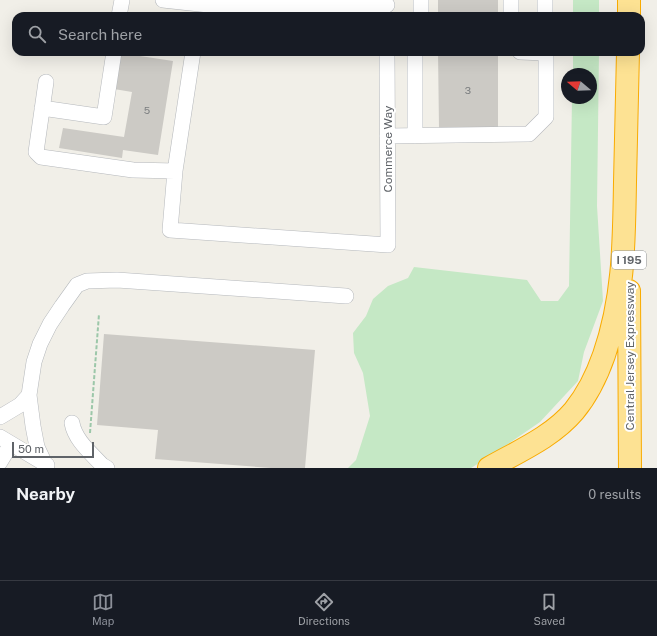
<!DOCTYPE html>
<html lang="en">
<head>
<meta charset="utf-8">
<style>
	:root { --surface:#171b24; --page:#20242c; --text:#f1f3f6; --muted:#9ea1a6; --line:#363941; --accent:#8c9099 }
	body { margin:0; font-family:"Public Sans",sans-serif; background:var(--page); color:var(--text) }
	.compass { position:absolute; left:561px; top:68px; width:36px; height:36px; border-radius:50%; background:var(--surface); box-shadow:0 4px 16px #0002; rotate:289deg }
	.scale { position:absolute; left:12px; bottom:10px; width:82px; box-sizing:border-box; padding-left:4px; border:2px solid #5f6368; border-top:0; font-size:11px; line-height:14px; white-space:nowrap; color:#5f6368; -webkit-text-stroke:3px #fff; paint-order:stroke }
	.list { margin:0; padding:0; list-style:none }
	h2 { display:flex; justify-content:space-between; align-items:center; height:52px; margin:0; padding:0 16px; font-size:17px }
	h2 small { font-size:13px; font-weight:400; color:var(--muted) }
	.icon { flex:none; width:22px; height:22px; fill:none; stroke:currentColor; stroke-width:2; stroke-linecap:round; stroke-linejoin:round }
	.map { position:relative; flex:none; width:657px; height:468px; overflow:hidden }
	.search { position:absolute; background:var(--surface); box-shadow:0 4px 16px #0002; left:12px; right:12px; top:12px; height:44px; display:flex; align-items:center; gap:10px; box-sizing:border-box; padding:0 14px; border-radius:12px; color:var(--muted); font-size:15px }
	.sheet { height:112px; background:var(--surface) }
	nav { display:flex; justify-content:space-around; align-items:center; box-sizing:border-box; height:56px; border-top:1px solid var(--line); background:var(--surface); font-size:11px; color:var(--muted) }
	nav a { display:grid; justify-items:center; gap:2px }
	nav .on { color:var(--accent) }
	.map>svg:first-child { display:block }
	.green { fill:#c5e8c5 }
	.building { fill:#cccac5 }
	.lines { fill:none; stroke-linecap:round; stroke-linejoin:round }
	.minor-casing { stroke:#b5b8bc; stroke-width:16 }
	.highway-casing { stroke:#f9ab00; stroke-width:24 }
	.path { stroke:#9cc7a9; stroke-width:2; stroke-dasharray:4 2; stroke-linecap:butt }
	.minor { stroke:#fff; stroke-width:15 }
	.highway { stroke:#fde293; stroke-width:22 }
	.labels { text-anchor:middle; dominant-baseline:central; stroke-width:4; stroke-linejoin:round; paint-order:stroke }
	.number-label { font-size:10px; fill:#7a7d7f }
	.shield { fill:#fff; stroke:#8f9295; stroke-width:1 }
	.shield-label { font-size:11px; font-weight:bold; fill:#5f6368 }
	.street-label { font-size:12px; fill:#5f6368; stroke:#fff }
</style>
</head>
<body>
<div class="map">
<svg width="657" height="468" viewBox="0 0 657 468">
	<rect width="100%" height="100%" fill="#f1efe8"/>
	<path class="green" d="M573 0H599V16H573Z
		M573 52H599L597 206 603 301 584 352 578 381 540 422 495 453 471 468H348L356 460 370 416 363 373 354 353 353 333 366 316 373 299 388 286 408 278 414 267 527 280 541 301H558L569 286 572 98H591V74H573Z"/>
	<path class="building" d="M438 0H498V16H438Z
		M438 52H498V127L439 128Z
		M120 53 173 61 158 155 123 150 122 158 59 148 63 128 124 137 132 92 114 89Z
		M104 334 315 350 305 468H271L155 459 158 430 97 425Z"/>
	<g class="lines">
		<defs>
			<path id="minor" d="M163 0 227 7 274 5H387
				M421 0V16
				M511 0V16
				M545 0V16
				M119 16 122 0
				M520 52 546 53
				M46 82 36 152 41 157 133 170 175 171 193 52
				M42 108 104 117 114 52
				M387 136 529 134 546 117V52
				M415 136V54L416 52
				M175 171 170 230 388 245 387 52
				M29 395 34 362 40 344 50 324 62 306 77 285 87 281 117 280 346 296
				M0 417 20 405 29 395 33 426 37 447 45 464
				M72 423C75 440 90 452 102 465L107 468
				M0 437 47 465
				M0 462 11 444"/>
			<path id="highway" d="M629 0V16
				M629 291 630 468
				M489 468C519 451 552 437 574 411 588 394 597 375 604 355 624 297 624 243 625 182 626 139 627 95 628 52"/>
		</defs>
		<use href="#minor" class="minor-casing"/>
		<use href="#highway" class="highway-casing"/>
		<path class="path" d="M90 433 99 314"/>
		<use href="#minor" class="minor"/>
		<use href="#highway" class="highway"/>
	</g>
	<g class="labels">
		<g class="number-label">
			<text x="468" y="90">3</text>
			<text x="147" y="110">5</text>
		</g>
		<rect class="shield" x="612" y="251" width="34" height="18" rx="3"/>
		<g class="shield-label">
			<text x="629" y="260">I 195</text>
		</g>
		<g class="street-label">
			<text transform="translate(388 149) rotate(-90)">Commerce Way</text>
			<text transform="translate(630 356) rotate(-90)">Central Jersey Expressway</text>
		</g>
	</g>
</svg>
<svg class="compass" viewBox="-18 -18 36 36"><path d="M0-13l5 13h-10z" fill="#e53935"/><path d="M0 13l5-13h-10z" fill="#9ea1a6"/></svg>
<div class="scale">50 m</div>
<div class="search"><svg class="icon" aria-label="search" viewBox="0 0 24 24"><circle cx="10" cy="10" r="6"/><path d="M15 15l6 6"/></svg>Search here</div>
</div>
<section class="sheet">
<h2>Nearby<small>0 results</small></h2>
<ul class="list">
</ul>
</section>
<nav>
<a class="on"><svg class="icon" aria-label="map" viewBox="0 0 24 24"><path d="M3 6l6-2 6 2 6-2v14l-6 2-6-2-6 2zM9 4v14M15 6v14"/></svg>Map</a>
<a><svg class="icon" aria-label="directions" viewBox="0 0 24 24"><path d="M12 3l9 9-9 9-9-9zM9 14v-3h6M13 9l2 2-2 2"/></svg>Directions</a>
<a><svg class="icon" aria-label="saved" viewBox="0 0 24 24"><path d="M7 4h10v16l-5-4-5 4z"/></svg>Saved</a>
</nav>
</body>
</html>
